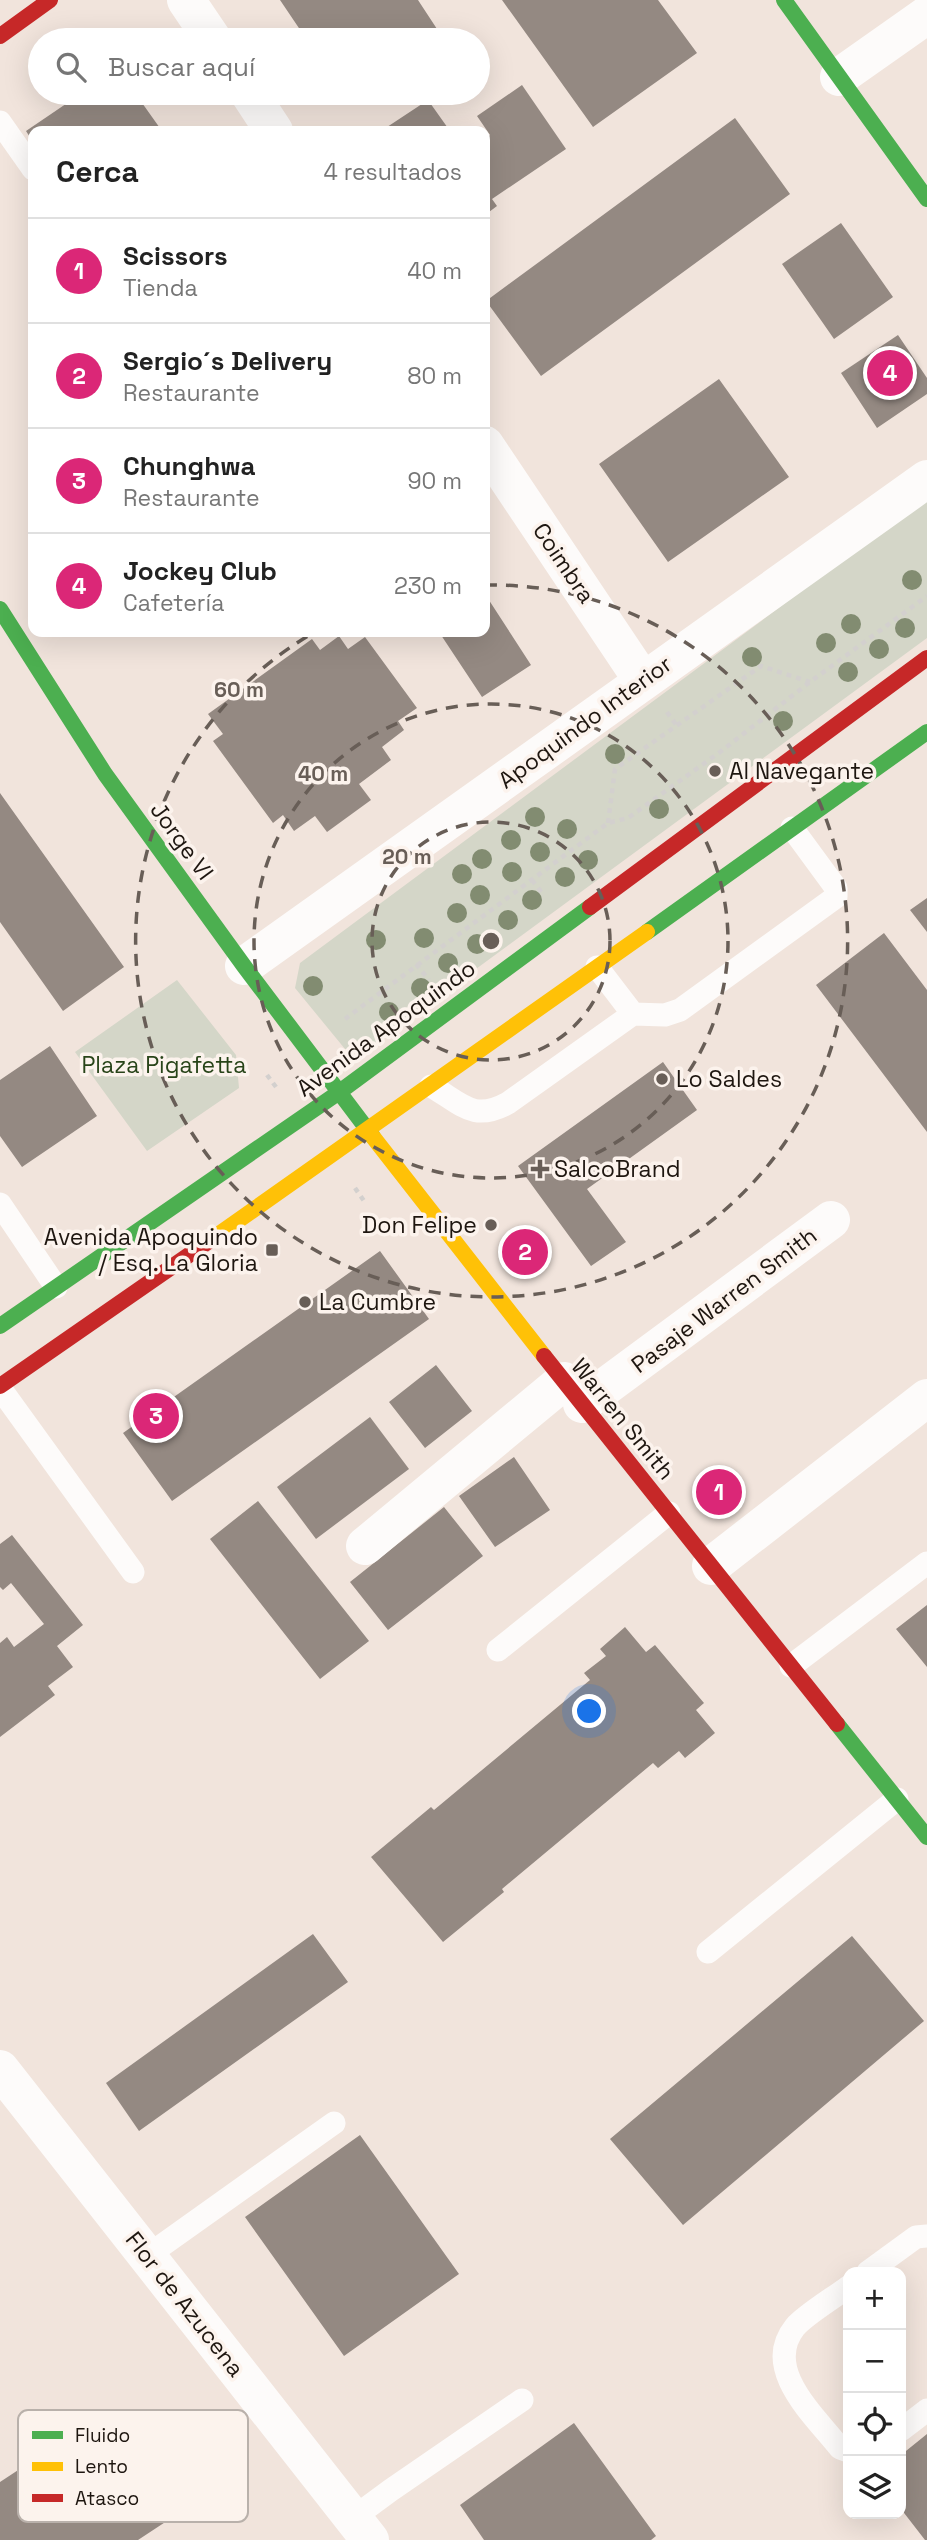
<!DOCTYPE html>
<html lang="es">
<head>
<meta charset="utf-8">
<style>
	:root { --surface:#fff; --page:#f2f2f2; --text:#222; --muted:#767676; --line:#e0e0e0; --accent:#db2777 }
	body { margin:0; font-family:"Space Grotesk",sans-serif; background:var(--page); color:var(--text) }
	.controls { position:absolute; right:21px; bottom:21px; display:grid; overflow:hidden; border-radius:14px; box-shadow:0 7px 28px #0002 }
	.controls button { width:63px; height:63px; display:grid; place-items:center; padding:0; border:0; border-bottom:2px solid var(--line); background:var(--surface); color:var(--text); font:35px sans-serif }
	.you { position:absolute; left:590px; top:1712px; width:24px; height:24px; margin:-18px; border:5px solid #fff; border-radius:50%; background:#1a73e8; box-shadow:0 0 0 10px #1a73e833 }
	.badge { display:grid; place-items:center; width:46px; height:46px; border-radius:50%; background:var(--accent); color:#fff; font-size:23px; font-weight:700 }
	.pin { position:absolute; translate:-50% -50%; border:4px solid #fff; box-shadow:0 2px 7px #0006 }
	.list { margin:0; padding:0; list-style:none }
	h2 { display:flex; justify-content:space-between; align-items:center; height:91px; margin:0; padding:0 28px; font-size:30px }
	h2 small { font-size:23px; font-weight:400; color:var(--muted) }
	.list li { display:grid; grid-template-columns:46px 1fr auto; gap:21px; align-items:center; box-sizing:border-box; height:105px; padding:0 28px; border-top:2px solid var(--line) }
	.list b { display:block; font-size:26px; white-space:nowrap }
	.list p { margin:0; font-size:23px; white-space:nowrap; color:var(--muted) }
	.list em { font-size:23px; font-style:normal; color:var(--muted) }
	.icon { flex:none; width:38px; height:38px; fill:none; stroke:currentColor; stroke-width:2; stroke-linecap:round; stroke-linejoin:round }
	.map { position:relative; flex:none; width:927px; height:2540px; overflow:hidden }
	.search { position:absolute; background:var(--surface); box-shadow:0 7px 28px #0002; left:28px; top:28px; width:462px; height:77px; display:flex; align-items:center; gap:18px; box-sizing:border-box; padding:0 24px; border-radius:38px; color:var(--muted); font-size:26px }
	.panel { position:absolute; background:var(--surface); box-shadow:0 7px 28px #0002; left:28px; top:126px; width:462px; height:511px; border-radius:14px }
	.map>svg:first-child { display:block }
	.green { fill:#d4d6c8 }
	.building { fill:#948982 }
	.lines { fill:none; stroke-linecap:round; stroke-linejoin:round }
	.path { stroke:#d3d0ce; stroke-width:4.5; stroke-dasharray:5 5; stroke-linecap:butt }
	.lane { stroke:#fdfbfa; stroke-width:23 }
	.street { stroke:#fdfbfa; stroke-width:38 }
	.fast { stroke:#4caf50; stroke-width:16 }
	.slow { stroke:#ffc107; stroke-width:16 }
	.jam { stroke:#c62828; stroke-width:16 }
	.tree { fill:#828c71 }
	.ring { fill:none; stroke:#685e57; stroke-width:3.5; stroke-dasharray:12 9 }
	.poi-dot { fill:#685e57; stroke:#fcf3ed; stroke-width:2.5 }
	.labels { text-anchor:middle; dominant-baseline:central; stroke-width:7; stroke-linejoin:round; paint-order:stroke }
	.street-label { font-size:23px; fill:#1e1610; stroke:#fcf3ed }
	.poi-label { font-size:23px; fill:#1e1610; stroke:#fcf3ed; text-anchor:start }
	.park-label { font-size:23px; fill:#284419; stroke:#fcf3ed }
	.key { fill:#fcf3ed; stroke:#b9b1ab; stroke-width:2 }
	.key-label { font-size:19px; fill:#1e1610 }
	.centre { fill:#685e57; stroke:#fcf3ed; stroke-width:3.5 }
	.ring-label { font-size:21px; text-anchor:middle; font-weight:bold; fill:#685e57; stroke:#fcf3ed; stroke-width:7; stroke-linejoin:round; paint-order:stroke }
</style>
</head>
<body>
<div class="map">
<svg width="927" height="2540" viewBox="0 0 927 2540">
	<rect width="100%" height="100%" fill="#f1e4dc"/>
	<path class="green" d="M927 498V638L367 1049H345L295 988 300 963Z
		M177 980 236 1055 239 1088 147 1151 75 1052Z"/>
	<path class="building" d="M280 0H418L437 29 421 40H307Z
		M502 0H658L697 53 593 127Z
		M522 85 566 149 492 199 497 206 485 215V139L490 135 477 116Z
		M82 93H135L162 131H33V142L26 131Z
		M428 100 450 131H381Z
		M735 118 790 194 541 376 486 301Z
		M841 223 893 297 834 339 782 264Z
		M898 335 927 378V394L877 428 841 373Z
		M719 379 789 477 668 562 599 464Z
		M485 594 531 665 482 697 439 632H485Z
		M339 636 348 649 365 637 417 708 398 721 404 730 382 747 391 760 359 784 371 800 327 832 315 816 294 831 283 815 273 823 213 741 223 734 208 714 312 639 320 650Z
		M0 793 124 967 63 1011 0 922Z
		M927 898V932L910 910Z
		M884 933 927 990V1132L816 985Z
		M50 1046 97 1116 22 1167 0 1136V1080Z
		M663 1062 697 1110 587 1189 626 1242 591 1266 518 1166Z
		M380 1251 429 1319 172 1501 123 1433Z
		M436 1365 472 1411 425 1448 389 1402Z
		M370 1417 409 1469 316 1539 277 1487Z
		M514 1457 550 1510 495 1547 459 1496Z
		M258 1501 369 1641 320 1679 210 1539Z
		M444 1507 483 1556 388 1630 350 1582Z
		M12 1535 83 1625 57 1646 73 1667 48 1686 55 1695 0 1737V1643L7 1637 14 1647 44 1624 11 1583 3 1590 0 1587V1544Z
		M927 1605V1667L896 1629Z
		M625 1627 646 1652 655 1645 704 1703 696 1710 715 1733 685 1758 679 1751 658 1768 653 1763 502 1889 504 1892 443 1942 371 1857 431 1807 434 1810 590 1680 584 1673 606 1656 600 1649Z
		M313 1934 348 1982 139 2131 106 2083Z
		M852 1936 924 2021 683 2225 610 2139Z
		M360 2135 459 2274 344 2356 245 2217Z
		M108 2411 176 2515 138 2540H0V2482Z
		M574 2423 656 2536 651 2540H484L460 2505Z
		M927 2434V2540H925L901 2509V2455Z"/>
	<g class="lines">
		<path class="path" d="M667 712 677 726
			M608 823 615 769 761 666 810 682
			M532 880 542 893
			M416 964 429 980
			M345 1019 608 823 628 818 720 752 810 682 927 596
			M267 1075 276 1087
			M355 1188 364 1201"/>
		<path class="lane" d="M0 122 33 169
			M597 967 633 1014
			M431 1086C462 1104 473 1122 508 1103L633 1014 665 1015 680 1010 836 897V888L792 828
			M0 1204 56 1287
			M0 1388 133 1572
			M498 1650 669 1513
			M791 1666 927 1563
			M708 1952 897 1799
			M147 2256 334 2123
			M868 2272 916 2237 927 2236
			M848 2287C835 2297 805 2315 795 2327 761 2369 815 2416 840 2448L848 2451
			M901 2430 927 2410
			M353 2518 391 2490 522 2400"/>
		<path class="street" d="M186 0 213 40
			M839 77 927 15
			M249 93 274 131
			M485 445 643 681
			M244 966 927 479
			M582 1404 831 1220
			M365 1546 564 1381
			M711 1566 927 1398
			M0 2069 370 2540"/>
		<path class="fast" d="M784 0 927 199
			M0 609 105 774 244 966 373 1137
			M647 932 927 732
			M0 1326 338 1093 590 907
			M837 1724 927 1837"/>
		<path class="slow" d="M373 1137 544 1356
			M212 1239 647 932"/>
		<path class="jam" d="M0 36 50 0
			M590 907 927 658
			M544 1356 837 1724
			M0 1386 212 1239"/>
	</g>
	<g class="tree">
		<circle cx="912" cy="580" r="10"/>
		<circle cx="851" cy="624" r="10"/>
		<circle cx="905" cy="628" r="10"/>
		<circle cx="826" cy="643" r="10"/>
		<circle cx="879" cy="649" r="10"/>
		<circle cx="752" cy="657" r="10"/>
		<circle cx="848" cy="672" r="10"/>
		<circle cx="783" cy="721" r="10"/>
		<circle cx="615" cy="754" r="10"/>
		<circle cx="659" cy="809" r="10"/>
		<circle cx="535" cy="817" r="10"/>
		<circle cx="567" cy="829" r="10"/>
		<circle cx="511" cy="840" r="10"/>
		<circle cx="540" cy="852" r="10"/>
		<circle cx="482" cy="859" r="10"/>
		<circle cx="588" cy="860" r="10"/>
		<circle cx="512" cy="872" r="10"/>
		<circle cx="462" cy="874" r="10"/>
		<circle cx="565" cy="877" r="10"/>
		<circle cx="480" cy="895" r="10"/>
		<circle cx="532" cy="900" r="10"/>
		<circle cx="457" cy="913" r="10"/>
		<circle cx="508" cy="920" r="10"/>
		<circle cx="424" cy="938" r="10"/>
		<circle cx="376" cy="940" r="10"/>
		<circle cx="477" cy="944" r="10"/>
		<circle cx="448" cy="963" r="10"/>
		<circle cx="313" cy="986" r="10"/>
		<circle cx="421" cy="988" r="10"/>
		<circle cx="389" cy="1012" r="10"/>
	</g>
	<g class="ring">
		<circle cx="491" cy="941" r="119"/>
		<circle cx="491" cy="941" r="237"/>
		<path d="M485 585A356 356 0 1 1 313 633"/>
	</g>
	<g class="poi-dot">
		<circle cx="715" cy="771" r="7"/>
		<circle cx="662" cy="1079" r="7"/>
		<path d="M536.5 1158.5h7v7h7v7h-7v7h-7v-7h-7v-7h7z"/>
		<circle cx="491" cy="1225" r="7"/>
		<rect x="265" y="1243" width="14" height="14" rx="3.5"/>
		<circle cx="305" cy="1302" r="7"/>
	</g>
	<g class="labels">
		<g class="street-label">
			<text transform="translate(564 563) rotate(56)">Coimbra</text>
			<text transform="translate(585 722) rotate(-36)">Apoquindo Interior</text>
			<text transform="translate(182 841) rotate(54)">Jorge VI</text>
			<text transform="translate(386 1028) rotate(-36)">Avenida Apoquindo</text>
			<text transform="translate(724 1300) rotate(-37)">Pasaje Warren Smith</text>
			<text transform="translate(623 1419) rotate(51)">Warren Smith</text>
			<text transform="translate(185 2304) rotate(52)">Flor de Azucena</text>
		</g>
		<g class="poi-label">
			<text x="729" y="771">Al Navegante</text>
			<text x="676" y="1079">Lo Saldes</text>
			<text x="554" y="1169">SalcoBrand</text>
			<text x="477" y="1225" text-anchor="end">Don Felipe</text>
			<text x="258" y="1237" text-anchor="end">Avenida Apoquindo<tspan x="258" dy="26">/ Esq. La Gloria</tspan></text>
			<text x="319" y="1302">La Cumbre</text>
		</g>
		<g class="park-label">
			<text x="164" y="1065">Plaza Pigafetta</text>
		</g>
	</g>
	<rect x="18" y="2410" width="230" height="112" rx="10" class="key"/>
	<rect x="32" y="2431" width="31" height="8" fill="#4caf50"/>
	<rect x="32" y="2462" width="31" height="9" fill="#ffc107"/>
	<rect x="32" y="2494" width="31" height="8" fill="#c62828"/>
	<g class="key-label">
		<text x="75" y="2442">Fluido</text>
		<text x="75" y="2473">Lento</text>
		<text x="75" y="2505">Atasco</text>
	</g>
	<circle cx="491" cy="941" r="10" class="centre"/>
	<g class="ring-label">
		<text x="239" y="697">60 m</text>
		<text x="323" y="781">40 m</text>
		<text x="407" y="864">20 m</text>
	</g>
</svg>
<div class="controls">
<button>+</button>
<button>−</button>
<button><svg class="icon" aria-label="locate" viewBox="0 0 24 24"><circle cx="12" cy="12" r="6"/><path d="M12 2v4M12 18v4M2 12h4M18 12h4"/></svg></button>
<button><svg class="icon" aria-label="layers" viewBox="0 0 24 24"><path d="M12 4l9 5-9 5-9-5zM3 14l9 5 9-5"/></svg></button>
</div>
<div class="you"></div>
<div class="pin badge" style="left:719px;top:1492px">1</div>
<div class="pin badge" style="left:525px;top:1252px">2</div>
<div class="pin badge" style="left:156px;top:1416px">3</div>
<div class="pin badge" style="left:890px;top:373px">4</div>
<div class="search"><svg class="icon" aria-label="search" viewBox="0 0 24 24"><circle cx="10" cy="10" r="6"/><path d="M15 15l6 6"/></svg>Buscar aquí</div>
<section class="panel">
<h2>Cerca<small>4 resultados</small></h2>
<ul class="list">
<li><span class="badge">1</span><div><b>Scissors</b><p>Tienda</p></div><em>40 m</em></li>
<li><span class="badge">2</span><div><b>Sergio´s Delivery</b><p>Restaurante</p></div><em>80 m</em></li>
<li><span class="badge">3</span><div><b>Chunghwa</b><p>Restaurante</p></div><em>90 m</em></li>
<li><span class="badge">4</span><div><b>Jockey Club</b><p>Cafetería</p></div><em>230 m</em></li>
</ul>
</section>
</div>
</body>
</html>
